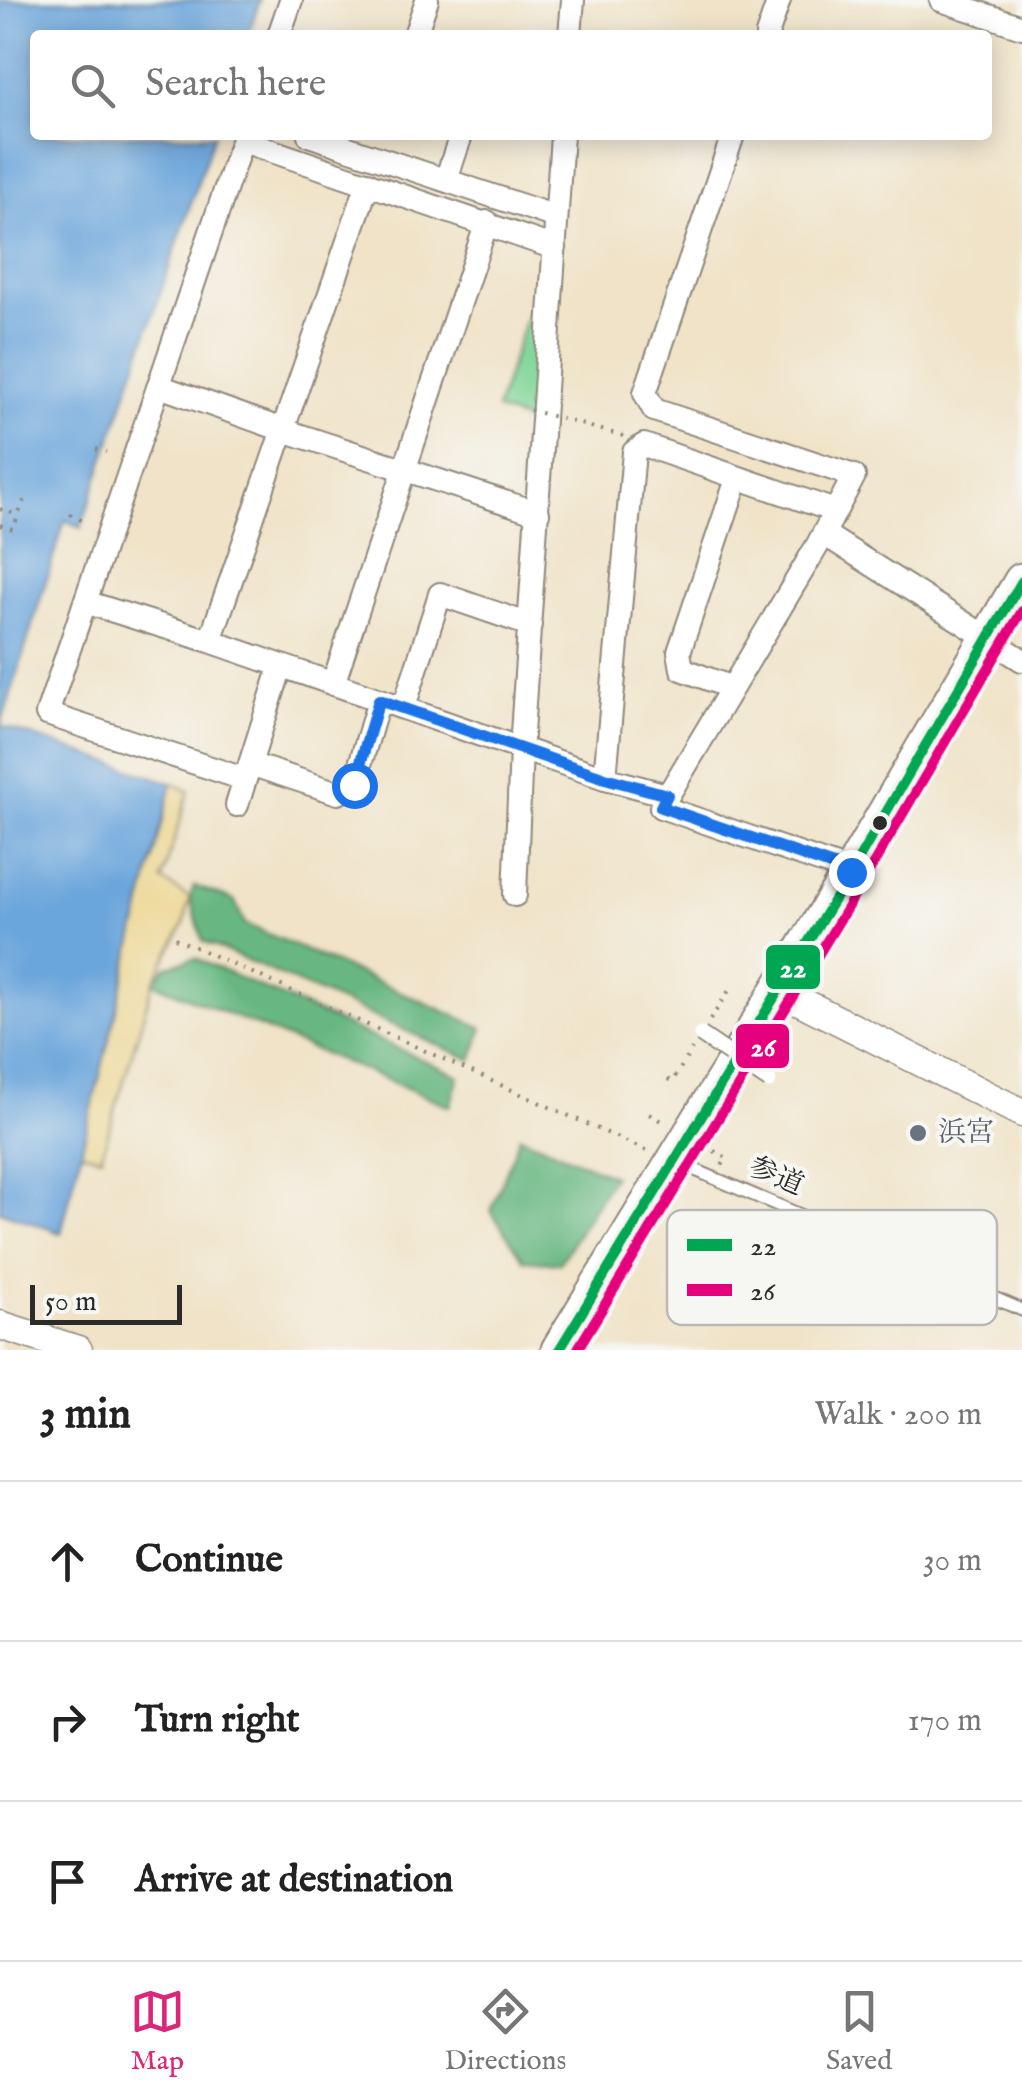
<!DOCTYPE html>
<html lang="en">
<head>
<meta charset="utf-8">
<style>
	:root { --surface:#fff; --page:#f2f2f2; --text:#222; --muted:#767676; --line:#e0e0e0; --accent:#db2777 }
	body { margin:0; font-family:"IM FELL English","Noto Serif JP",serif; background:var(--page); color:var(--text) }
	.scale { position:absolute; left:30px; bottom:25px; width:152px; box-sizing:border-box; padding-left:10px; border:5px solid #2b2b2b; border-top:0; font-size:28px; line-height:35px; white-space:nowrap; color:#2b2b2b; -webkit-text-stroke:8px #f6f6f2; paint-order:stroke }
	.stop { position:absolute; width:30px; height:30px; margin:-22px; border:8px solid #1a73e8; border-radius:50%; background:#fff }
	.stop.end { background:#1a73e8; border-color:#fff; box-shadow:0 2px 10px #0008 }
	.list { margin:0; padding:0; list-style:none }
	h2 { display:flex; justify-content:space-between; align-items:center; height:130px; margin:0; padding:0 40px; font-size:42px }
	h2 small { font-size:32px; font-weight:400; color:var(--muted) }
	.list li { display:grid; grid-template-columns:65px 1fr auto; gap:30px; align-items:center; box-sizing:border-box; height:160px; padding:0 40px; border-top:2px solid var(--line) }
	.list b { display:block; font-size:38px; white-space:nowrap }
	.list em { font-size:32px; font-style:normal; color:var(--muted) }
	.icon { flex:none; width:55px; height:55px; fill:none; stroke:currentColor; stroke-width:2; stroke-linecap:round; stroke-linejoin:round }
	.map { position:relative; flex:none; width:1022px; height:1350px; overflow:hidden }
	.search { position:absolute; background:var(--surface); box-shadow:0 5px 25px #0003; left:30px; right:30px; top:30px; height:110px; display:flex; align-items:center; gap:25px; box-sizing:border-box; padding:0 35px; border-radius:10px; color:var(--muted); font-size:38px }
	.sheet { height:610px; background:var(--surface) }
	nav { display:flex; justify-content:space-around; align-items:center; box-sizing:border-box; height:140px; border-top:2px solid var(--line); background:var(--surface); font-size:28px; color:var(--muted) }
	nav a { display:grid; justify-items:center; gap:5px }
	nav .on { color:var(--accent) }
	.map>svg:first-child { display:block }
	.green { fill:#81d699; stroke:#568062; stroke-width:2.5 }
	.forest { fill:#68b781; stroke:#4a7156; stroke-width:2.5 }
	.sand { fill:#eeda9e; stroke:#8c8264; stroke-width:2.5 }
	.water { fill:#6aa5db; stroke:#4a6883; stroke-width:2.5 }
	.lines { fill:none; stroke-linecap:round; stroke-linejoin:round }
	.service-casing { stroke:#8e877a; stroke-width:15 }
	.minor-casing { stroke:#8e877a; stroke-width:26 }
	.tertiary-casing { stroke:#8e877a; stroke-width:31 }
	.trunk-casing { stroke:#8e877a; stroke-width:39 }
	.path { stroke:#8e877a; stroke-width:4; stroke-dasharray:2.5 8; stroke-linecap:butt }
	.service { stroke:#fff; stroke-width:11 }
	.minor { stroke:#fff; stroke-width:22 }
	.tertiary { stroke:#fff; stroke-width:28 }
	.trunk { stroke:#fff; stroke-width:35 }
	.pedestrian-bridge-casing { stroke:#8e877a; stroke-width:19; stroke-linecap:butt }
	.path-bridge { stroke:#8e877a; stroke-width:4; stroke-dasharray:2.5 8; stroke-linecap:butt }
	.pedestrian-bridge { stroke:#fff; stroke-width:15 }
	.bus-1-casing { stroke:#f6f6f2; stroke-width:18 }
	.bus-2-casing { stroke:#f6f6f2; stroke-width:18 }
	.bus-1 { stroke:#00a651; stroke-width:10 }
	.bus-2 { stroke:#e5007d; stroke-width:10 }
	.route { stroke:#1a73e8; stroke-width:12 }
	.bus-dot { fill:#2b2b2b; stroke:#f6f6f2; stroke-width:4 }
	.worship-dot { fill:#6b7280; stroke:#f6f6f2; stroke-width:4 }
	.labels { text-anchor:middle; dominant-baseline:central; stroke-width:8; stroke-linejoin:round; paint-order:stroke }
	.worship-label { font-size:28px; fill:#5b616d; stroke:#f6f6f2; text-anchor:start }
	.street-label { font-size:28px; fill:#2b2b2b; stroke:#f6f6f2 }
	.key { fill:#f6f6f2; stroke:#b9b9b6; stroke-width:2.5 }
	.key-label { font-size:28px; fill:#2b2b2b }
	.line-badge { stroke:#f6f6f2; stroke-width:4 }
	.badge-label { font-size:28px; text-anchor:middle; font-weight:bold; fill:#fff }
</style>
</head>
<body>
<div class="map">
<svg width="1022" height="1350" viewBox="0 0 1022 1350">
	<rect width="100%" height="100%" fill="#f6f6f2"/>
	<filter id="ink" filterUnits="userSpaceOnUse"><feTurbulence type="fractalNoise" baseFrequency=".01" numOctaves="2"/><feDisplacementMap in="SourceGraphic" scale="20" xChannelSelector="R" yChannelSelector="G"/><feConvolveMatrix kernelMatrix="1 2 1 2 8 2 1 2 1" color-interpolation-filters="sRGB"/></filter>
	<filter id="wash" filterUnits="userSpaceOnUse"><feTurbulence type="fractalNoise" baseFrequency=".0048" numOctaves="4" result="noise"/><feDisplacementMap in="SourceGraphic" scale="40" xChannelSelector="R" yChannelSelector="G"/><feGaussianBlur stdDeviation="2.25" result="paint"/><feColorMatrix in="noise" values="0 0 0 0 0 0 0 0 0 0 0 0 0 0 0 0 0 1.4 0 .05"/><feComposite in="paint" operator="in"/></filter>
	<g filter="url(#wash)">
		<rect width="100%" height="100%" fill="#f0e3c8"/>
		<path class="green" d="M534 294 543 300 534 424 496 410Z"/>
		<path class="forest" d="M194 886 234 900 245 924 483 1028 472 1060 203 941 190 898Z
			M195 958 459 1076 450 1106 153 983 166 967Z
			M520 1136 613 1176 560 1263 524 1260 491 1211Z"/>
		<path class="sand" d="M172 783 189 791 162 880 190 898 184 924 153 983 101 1157 81 1152Z"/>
		<path class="water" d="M0 0H260L248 35H35V135H214L81 528 65 520 1 726 172 783 61 1233 0 1211Z"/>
	</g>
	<g filter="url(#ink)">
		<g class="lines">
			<defs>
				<path id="service" d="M679 1163 1022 1310"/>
				<path id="minor" d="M941 0 1022 27
					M279 35 291 0
					M415 35 427 0
					M570 35 573 0
					M767 35 779 0
					M244 135 85 602 210 641 605 778 667 795
					M309 135 556 217
					M733 135 645 393 654 410 854 476 817 546 661 807 851 872
					M243 141 555 248
					M446 180 461 135
					M159 386 283 430 538 513
					M824 534 1022 660
					M85 602 47 714 244 779
					M210 641 368 183
					M281 666 250 764 338 793 354 785 379 700
					M333 684 487 222
					M732 688 682 669 679 652 737 479
					M404 707 440 594 530 625
					M605 778 634 452 644 445 835 511
					M237 805 249 767
					M515 895 521 749 562 135"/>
				<path id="tertiary" d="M778 990 1022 1113
					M0 1325 78 1350"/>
				<path id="trunk" d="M559 1350 851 872 1022 581"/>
			</defs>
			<use href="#service" class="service-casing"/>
			<use href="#minor" class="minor-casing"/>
			<use href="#tertiary" class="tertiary-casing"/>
			<use href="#trunk" class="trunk-casing"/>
			<path class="path" d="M96 449 107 452
				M0 509 18 515
				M70 514 83 521
				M0 525 13 529 25 498
				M175 938 647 1151
				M710 1020 730 989 726 988
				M778 1068 789 1052
				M668 1079 672 1082 692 1049
				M649 1114 666 1124
				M714 1151 727 1158 721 1167
				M671 1237 751 1285"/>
			<use href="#service" class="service"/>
			<use href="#minor" class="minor"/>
			<use href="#tertiary" class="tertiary"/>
			<use href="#trunk" class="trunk"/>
			<defs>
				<path id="pedestrian-bridge" d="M701 1035 769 1081"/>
			</defs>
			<use href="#pedestrian-bridge" class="pedestrian-bridge-casing"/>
			<path class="path-bridge" d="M530 410 634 439"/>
			<use href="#pedestrian-bridge" class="pedestrian-bridge"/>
			<defs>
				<path id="bus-1" d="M559 1350 851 872 1022 581"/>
				<path id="bus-2" d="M577 1350 864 880 1022 611"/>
			</defs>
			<use href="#bus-1" class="bus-1-casing"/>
			<use href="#bus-2" class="bus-2-casing"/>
			<use href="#bus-1" class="bus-1"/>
			<use href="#bus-2" class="bus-2"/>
		</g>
	</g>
	<g class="lines" filter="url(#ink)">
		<path class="route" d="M354 785 379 700 605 778 667 795 661 807 851 872"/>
	</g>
	<circle class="bus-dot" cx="880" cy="823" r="9"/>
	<circle class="worship-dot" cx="918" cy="1133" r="10"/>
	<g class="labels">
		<g class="worship-label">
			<text x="938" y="1133">浜宮</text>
		</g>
		<g class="street-label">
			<text transform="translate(776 1177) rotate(23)">参道</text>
		</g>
	</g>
	<rect x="667" y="1210" width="330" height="115" rx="15" class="key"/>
	<rect x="687" y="1239" width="45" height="12" fill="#00a651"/>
	<rect x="687" y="1284" width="45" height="12" fill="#e5007d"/>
	<g class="key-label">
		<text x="750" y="1255">22</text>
		<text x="750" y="1300">26</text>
	</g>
	<g class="line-badge">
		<rect x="764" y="943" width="58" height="48" rx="10" fill="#00a651"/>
		<rect x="734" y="1022" width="57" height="48" rx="10" fill="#e5007d"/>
	</g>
	<g class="badge-label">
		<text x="793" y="977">22</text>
		<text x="763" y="1056">26</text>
	</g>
</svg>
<div class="scale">50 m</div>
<div class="stop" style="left:354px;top:785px"></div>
<div class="stop end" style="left:851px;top:872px"></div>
<div class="search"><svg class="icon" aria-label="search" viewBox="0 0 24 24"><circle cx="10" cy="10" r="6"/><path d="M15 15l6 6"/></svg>Search here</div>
</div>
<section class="sheet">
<h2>3 min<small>Walk · 200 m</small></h2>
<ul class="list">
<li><svg class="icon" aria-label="ahead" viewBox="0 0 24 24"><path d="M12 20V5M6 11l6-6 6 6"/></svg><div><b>Continue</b></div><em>30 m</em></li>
<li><svg class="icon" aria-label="right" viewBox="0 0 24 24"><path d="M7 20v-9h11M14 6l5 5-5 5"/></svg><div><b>Turn right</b></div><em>170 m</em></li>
<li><svg class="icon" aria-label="arrive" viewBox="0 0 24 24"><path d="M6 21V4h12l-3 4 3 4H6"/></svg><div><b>Arrive at destination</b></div></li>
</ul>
</section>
<nav>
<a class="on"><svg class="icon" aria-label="map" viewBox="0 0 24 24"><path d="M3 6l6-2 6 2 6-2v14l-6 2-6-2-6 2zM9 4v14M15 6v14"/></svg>Map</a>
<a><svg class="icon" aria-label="directions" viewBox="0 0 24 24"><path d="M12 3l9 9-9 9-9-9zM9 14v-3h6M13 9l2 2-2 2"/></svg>Directions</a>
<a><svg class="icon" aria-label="saved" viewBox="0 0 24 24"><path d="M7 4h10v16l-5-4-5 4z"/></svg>Saved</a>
</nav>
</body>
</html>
